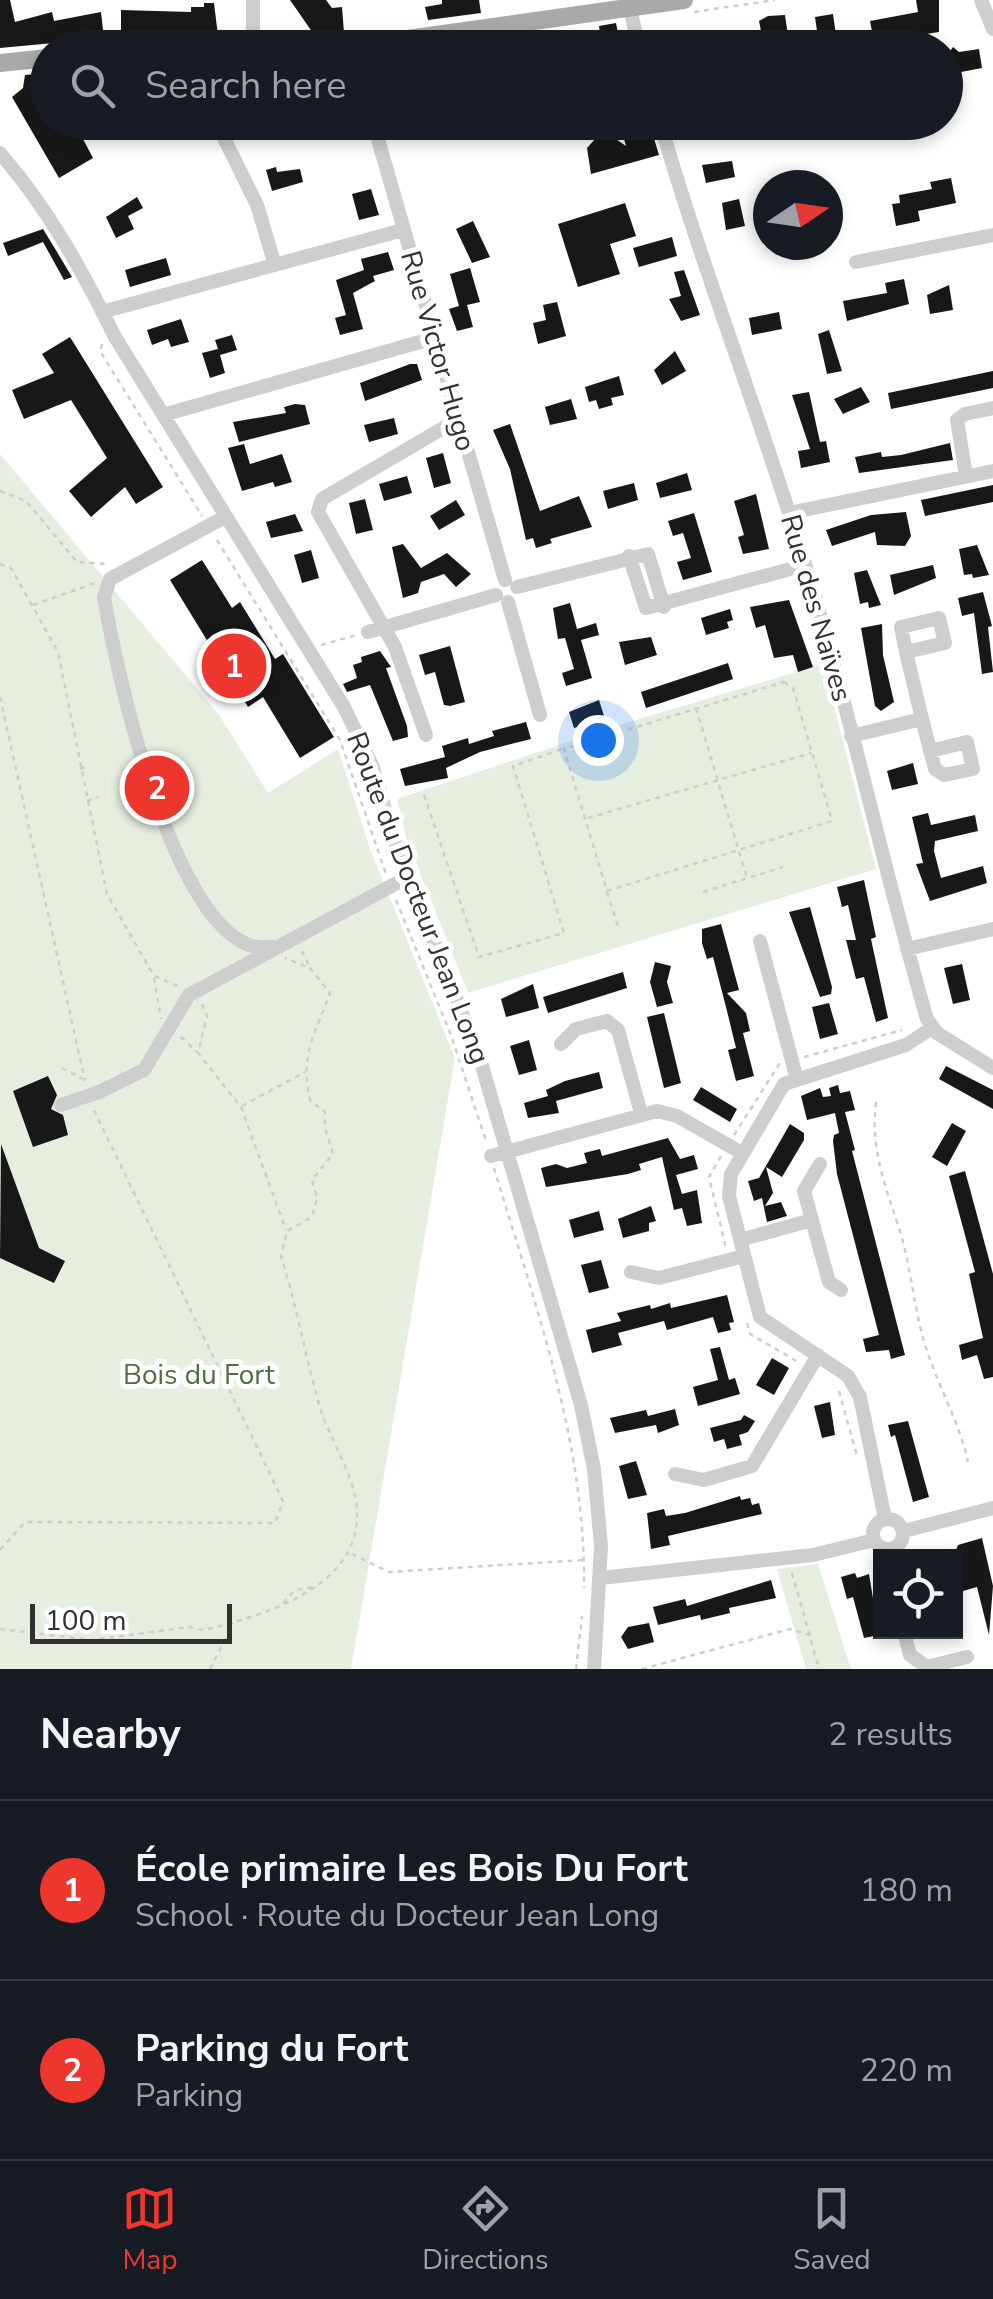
<!DOCTYPE html>
<html lang="en">
<head>
<meta charset="utf-8">
<style>
	:root { --surface:#171b24; --page:#242831; --text:#f1f3f6; --muted:#9ea1a6; --line:#363941; --accent:#ed372e }
	body { margin:0; font-family:"Nunito Sans",sans-serif; background:var(--page); color:var(--text) }
	.controls { position:absolute; right:30px; bottom:30px; display:grid; overflow:hidden; border-radius:0px; box-shadow:0 5px 15px #0003 }
	.controls button { width:90px; height:90px; display:grid; place-items:center; padding:0; border:0; border-bottom:2px solid var(--line); background:var(--surface); color:var(--text); font:50px sans-serif }
	.compass { position:absolute; left:753px; top:170px; width:90px; height:90px; border-radius:50%; background:var(--surface); box-shadow:0 5px 15px #0003; rotate:77deg }
	.scale { position:absolute; left:30px; bottom:25px; width:202px; box-sizing:border-box; padding-left:10px; border:5px solid #313131; border-top:0; font-size:28px; line-height:35px; white-space:nowrap; color:#313131; -webkit-text-stroke:8px #fff; paint-order:stroke }
	.you { position:absolute; left:598px; top:740px; width:35px; height:35px; margin:-25px; border:8px solid #fff; border-radius:50%; background:#1a73e8; box-shadow:0 0 0 15px #1a73e833 }
	.badge { display:grid; place-items:center; width:65px; height:65px; border-radius:50%; background:var(--accent); color:#fff; font-size:32px; font-weight:700 }
	.pin { position:absolute; translate:-50% -50%; border:5px solid #fff; box-shadow:0 2px 10px #0006 }
	.list { margin:0; padding:0; list-style:none }
	h2 { display:flex; justify-content:space-between; align-items:center; height:130px; margin:0; padding:0 40px; font-size:42px }
	h2 small { font-size:32px; font-weight:400; color:var(--muted) }
	.list li { display:grid; grid-template-columns:65px 1fr auto; gap:30px; align-items:center; box-sizing:border-box; height:180px; padding:0 40px; border-top:2px solid var(--line) }
	.list b { display:block; font-size:38px; white-space:nowrap }
	.list p { margin:0; font-size:32px; white-space:nowrap; color:var(--muted) }
	.list em { font-size:32px; font-style:normal; color:var(--muted) }
	.icon { flex:none; width:55px; height:55px; fill:none; stroke:currentColor; stroke-width:2; stroke-linecap:round; stroke-linejoin:round }
	.map { position:relative; flex:none; width:993px; height:1669px; overflow:hidden }
	.search { position:absolute; background:var(--surface); box-shadow:0 5px 15px #0003; left:30px; right:30px; top:30px; height:110px; display:flex; align-items:center; gap:25px; box-sizing:border-box; padding:0 35px; border-radius:55px; color:var(--muted); font-size:38px }
	.sheet { height:490px; background:var(--surface) }
	nav { display:flex; justify-content:space-around; align-items:center; box-sizing:border-box; height:140px; border-top:2px solid var(--line); background:var(--surface); font-size:28px; color:var(--muted) }
	nav a { display:grid; justify-items:center; gap:5px }
	nav .on { color:var(--accent) }
	.map>svg:first-child { display:block }
	.green { fill:#e5eedf }
	.building { fill:#181818 }
	.lines { fill:none; stroke-linecap:round; stroke-linejoin:round }
	.path { stroke:#cecece; stroke-width:2.5; stroke-dasharray:5 5; stroke-linecap:butt }
	.minor { stroke:#cecece; stroke-width:14 }
	.major { stroke:#a9a9a9; stroke-width:18 }
	.minor-bridge { stroke:#cecece; stroke-width:14 }
	.labels { text-anchor:middle; dominant-baseline:central; stroke-width:10; stroke-linejoin:round; paint-order:stroke }
	.street-label { font-size:28px; fill:#313131; stroke:#fff }
	.park-label { font-size:28px; fill:#4e703c; stroke:#fff }
</style>
</head>
<body>
<div class="map">
<svg width="993" height="1669" viewBox="0 0 993 1669">
	<rect width="100%" height="100%" fill="#fff"/>
	<path class="green" d="M0 454 219 715 268 793 338 749 370 849 455 1058 351 1669H0Z
		M823 664 876 869 468 993 406 837 397 799 616 726Z
		M818 1564 851 1669H806L777 1569Z"/>
	<path class="building" d="M0 0H10L15 22 52 12 54 21 101 12 103 30 74 32 75 41 0 48Z
		M290 0H326L332 8 342 7 344 33 315 36Z
		M442 0H479L481 13 428 20 425 7 442 4Z
		M916 0H939V32L874 42 870 21 918 12Z
		M204 3H214L219 44 121 40V10L191 12V7H204Z
		M833 14 837 42 819 45 815 17Z
		M785 15 788 36 771 38 772 43 710 48 761 31 759 21 768 16Z
		M616 23 618 33 624 32 628 48H575L573 37 600 33 599 26Z
		M953 47 959 52 979 49 982 68 961 72 952 84 946 79V57Z
		M48 73V122H74L93 158 59 178 12 97 23 88 25 75Z
		M619 122H649L659 155 591 174 587 148 603 130 626 146Z
		M732 161 735 177 706 183 702 165Z
		M276 167 277 172 300 169 303 182 272 191 266 170Z
		M951 178 956 203 918 211 920 221 896 226 892 204 900 203 899 195 932 189 930 182Z
		M371 189 379 215 359 220 352 194Z
		M137 197 143 208 128 216 134 229 116 238 106 217Z
		M739 199 745 226 726 230 722 203Z
		M625 203 636 236 610 244 620 274 578 287 558 224Z
		M473 221 490 257 472 263 456 229Z
		M43 229 54 247 72 277 64 280 43 242 8 256 3 243Z
		M672 237 677 256 639 267 633 248Z
		M388 252 394 270 373 276 375 281 353 293 363 329 340 335 335 318 346 315 336 280 364 270 361 259Z
		M166 258 171 275 130 287 125 270Z
		M470 268 480 302 467 305 473 327 457 331 449 309 459 306 450 274Z
		M684 270 700 315 681 321 669 299 681 296 674 272Z
		M904 279 909 304 847 321 843 301 887 293 885 283Z
		M949 285 953 310 930 314 927 295Z
		M557 302 566 336 538 344 533 323 546 320 543 305Z
		M779 312 782 329 752 335 749 318Z
		M181 319 189 342 171 347 168 339 152 345 147 330Z
		M829 330 842 371 827 374 818 334Z
		M232 335 237 350 220 355 225 373 210 378 202 353 218 349 215 340Z
		M70 337 163 487 136 504 125 487 91 517 69 491 107 458 102 450 71 400 24 419 12 390 54 373 42 354Z
		M675 351 686 371 662 385 654 370Z
		M410 364H417L422 380 365 401 360 383Z
		M993 371V388L891 409 888 393Z
		M619 376 624 395 611 398 613 405 599 409 596 400 589 402 585 387Z
		M861 387 870 402 843 414 834 399Z
		M809 392 820 442 826 441 830 462 801 468 798 451 810 449 792 395Z
		M571 399 577 419 550 425 545 407Z
		M295 404 305 405 310 424 239 442 233 422 286 413 284 407Z
		M394 418 398 434 369 442 364 425Z
		M510 424 540 511 579 496 592 527 550 539 552 543 536 548 533 538 526 540 510 469 493 430Z
		M950 443 953 460 859 473 855 457 881 452 882 457 901 455Z
		M244 444 250 464 282 454 292 482 275 487 273 482 242 491 228 448Z
		M443 453 451 483 434 488 426 458Z
		M687 473 692 490 660 498 656 483Z
		M407 476 412 493 384 501 379 484Z
		M634 483 638 500 608 509 603 491Z
		M993 485V502L925 516 921 500Z
		M756 494 769 549 743 554 738 537 744 535 734 501Z
		M365 499 373 530 356 534 349 503Z
		M456 500 465 515 439 530 430 516Z
		M906 512 911 536 905 546 877 545 875 532 832 546 826 530 871 515Z
		M694 513 712 572 683 580 677 562 691 558 683 533 673 536 668 521Z
		M295 514 303 531 271 538 266 522Z
		M403 544 421 568 447 553 471 574 456 587 444 574 421 582 418 593 403 598 392 547Z
		M977 545 989 575 973 578 972 574 964 575 959 549Z
		M311 550 319 578 302 583 294 555Z
		M202 560 232 608 240 602 275 659 283 654 334 737 300 758 263 697 248 707 170 580Z
		M933 565 936 578 894 595 890 575Z
		M867 570 881 605 869 608 868 602 860 604 854 573Z
		M983 592 992 626 988 627 993 672 982 674 974 613 962 616 958 598Z
		M789 600 813 667 798 672 793 655 774 658 765 625 756 628 750 607Z
		M570 603 577 629 596 623 599 635 581 640 592 678 566 686 562 673 574 669 565 638 558 639 553 608Z
		M730 609 733 620 727 622 729 628 706 635 701 618Z
		M882 624 883 655 894 702 881 711 875 706 861 628Z
		M651 637 657 655 625 665 619 642Z
		M450 646 465 702 450 706 444 705 435 672 425 675 419 655Z
		M380 651 391 667 386 668 407 726 408 737 393 741 370 685 347 692 343 684 357 678 353 665 362 662 361 657Z
		M728 663 733 679 646 708 641 692Z
		M599 700 605 719 574 728 569 712Z
		M526 722 531 739 480 752 446 768 448 778 405 786 400 769 445 757 442 746 468 738 469 744 494 736 492 731Z
		M913 763 918 784 892 790 887 771Z
		M928 813 931 825 975 815 978 831 935 841 934 851 941 878 983 866 987 883 930 901 916 864 923 863 912 817Z
		M864 880 876 937 871 939 888 1018 876 1022 864 977 856 979 846 940H856L848 905 842 907 837 887Z
		M810 907 832 987 831 994 820 997 789 912Z
		M721 924 739 990 727 993 746 1013 750 1031 743 1033 754 1076 736 1081 728 1050 736 1048 727 1011 713 957 707 959 702 943V929Z
		M655 962 671 966 667 982 673 1003 657 1007 650 982Z
		M962 964 970 1000 953 1004 944 968Z
		M623 972 627 988 548 1013 543 997Z
		M533 984 539 1008 506 1017 501 999Z
		M829 1003 838 1034 820 1039 812 1007Z
		M664 1013 681 1083 664 1088 647 1017Z
		M529 1040 537 1070 519 1075 510 1046Z
		M946 1066 993 1090V1109L939 1079Z
		M599 1072 603 1088 556 1101 559 1113 528 1118 524 1103 548 1096 546 1090 565 1081Z
		M48 1076 57 1095 51 1109 63 1115 68 1135 33 1147 13 1091Z
		M838 1085 840 1093 850 1091 855 1110 845 1112 855 1150 852 1151 905 1355 891 1359 889 1350 866 1352 863 1339 879 1335 837 1174 833 1141 834 1135 839 1133 835 1113 807 1120 801 1096 820 1088 823 1097 831 1096 829 1088Z
		M701 1087 737 1109 730 1122 693 1100Z
		M952 1123 966 1131 947 1166 932 1157Z
		M790 1124 804 1133V1140L782 1177 766 1167 773 1193 765 1206 781 1202 787 1216 767 1222 762 1198 754 1201 748 1181 759 1178Z
		M668 1138 680 1159 694 1155 698 1169 676 1175 682 1194 697 1190 702 1223 687 1226 682 1208 674 1210 662 1157 639 1164 641 1170 628 1174 546 1187 541 1168 556 1164 567 1168 587 1163 584 1153 600 1149 602 1156Z
		M1 1144 39 1248 65 1261 54 1283 0 1258Z
		M965 1171 993 1274V1377L984 1379 977 1355 962 1360 959 1345 983 1338 969 1274 975 1272 949 1176Z
		M651 1206 656 1221 649 1223V1231L623 1238 618 1219Z
		M599 1211 604 1230 574 1238 569 1220Z
		M601 1260 609 1288 589 1293 581 1265Z
		M727 1295 734 1322 729 1323 731 1330 718 1333 713 1317 667 1330 664 1321 618 1333 622 1345 592 1353 586 1330 621 1321 617 1313 650 1305 651 1309 670 1303 671 1308Z
		M720 1347 729 1380 735 1378 740 1394 698 1406 693 1387 718 1380 710 1349Z
		M772 1358 789 1368 774 1395 756 1385Z
		M830 1402 835 1435 822 1438 814 1406Z
		M675 1409 679 1425 658 1433 656 1425 615 1433 610 1418 646 1410 648 1416Z
		M744 1415 755 1421 748 1432 739 1435 742 1445 727 1449 724 1439 714 1442 710 1428 741 1420Z
		M908 1421 929 1497 913 1502 895 1435 891 1437 888 1425Z
		M636 1461 647 1495 628 1499 619 1466Z
		M740 1496 741 1500 750 1498 752 1505 759 1503 762 1514 668 1536 670 1545 651 1549 647 1513 664 1509 666 1516 685 1513Z
		M982 1538 993 1586 989 1635 977 1587 956 1593V1550L958 1545Z
		M855 1573 857 1578 869 1574 879 1635 864 1638 853 1597 847 1599 841 1577Z
		M771 1580 776 1598 729 1608 730 1613 701 1620 700 1615 658 1625 653 1607 685 1599 687 1606Z
		M649 1623 654 1642 628 1649 621 1637 628 1627Z"/>
	<g class="lines">
		<path class="path" d="M694 12 775 0
			M102 344 100 351 202 516
			M0 491 26 501 77 562 108 564
			M217 540 340 740 386 874
			M0 564 11 568 58 652 107 894 154 976 180 987
			M33 605 95 583
			M321 645 357 635
			M784 682 793 688 832 821 607 891 564 749Z
			M0 697 85 1081
			M696 708 747 878
			M80 769 88 766
			M424 795 479 957 564 933 513 766 562 749
			M87 801 98 797
			M588 818 811 753
			M607 892 618 926
			M703 892 783 867
			M396 900 451 1035 486 1141
			M302 951 309 966
			M154 978 161 1019
			M202 1004 207 1016 198 1053 241 1107 286 1230
			M181 1037 197 1052
			M804 1057 902 1030
			M62 1068 83 1079
			M876 1102C870 1148 885 1185 899 1228 913 1272 914 1319 931 1362 943 1395 961 1428 968 1462
			M242 1106 305 1072
			M734 1135 780 1063
			M721 1156 709 1177 726 1248
			M494 1168C535 1305 586 1443 584 1588
			M747 1323 750 1334 798 1362
			M839 1391 857 1456
			M0 1550 25 1522 275 1523 283 1501 93 1108
			M352 1554 389 1572 584 1560
			M792 1573 819 1669
			M283 1603 295 1590 313 1587
			M0 1629 92 1640 188 1627 204 1630C273 1613 379 1581 353 1488 345 1461 330 1437 321 1411 306 1360 297 1307 281 1256L287 1231 312 1217 317 1198 312 1180 333 1154 325 1128V1112L310 1100C300 1051 315 1036 330 993L310 968 285 958
			M210 1669 233 1623
			M576 1669 582 1616
			M642 1669 790 1629 813 1636"/>
		<path class="minor" d="M981 0 993 29
			M630 8 639 48
			M253 48V0
			M216 122 257 205 275 265
			M373 122 505 580
			M660 122C703 271 760 415 805 564 851 714 883 868 927 1019L937 1033 993 1068
			M0 153C49 210 82 270 115 337L344 707 372 765 393 837 480 1059 581 1405 594 1469 601 1546 594 1669
			M856 262 993 235
			M102 312 403 230
			M163 415 434 338
			M966 476 957 420 965 414 993 408
			M789 513 993 471
			M225 517 110 579 104 597C117 675 170 915 249 945 255 948 265 947 272 947
			M629 556 646 608 805 565
			M517 587 648 554 664 607
			M508 602 540 715
			M368 632 496 595
			M922 719 935 769 944 775 973 769 967 742 930 751
			M426 735 395 647 318 512 322 499 457 420
			M851 736 922 719 906 652 945 643 939 618 901 627 906 652
			M760 941 796 1076
			M907 949 993 929
			M561 1044 576 1029 607 1021 618 1030 641 1113
			M99 1092 144 1070 189 995 408 877
			M491 1156 657 1111 677 1116 742 1153
			M820 1164 804 1191 829 1282 841 1290
			M740 1240 812 1220
			M631 1272 659 1278 744 1256
			M675 1474 704 1480 752 1466 818 1355
			M873 1534a15 15 0 1 1 30 0a15 15 0 1 1-30 0Z
			M885 1519 860 1397 848 1376 760 1317 729 1196 731 1174 784 1084 906 1045 932 1028
			M904 1531 993 1508
			M601 1578 813 1555 874 1540
			M904 1632 910 1655 927 1667 967 1657"/>
		<path class="major" d="M343 48 684 0
			M0 63 48 58"/>
		<path class="minor-bridge" d="M61 1105 99 1092"/>
	</g>
	<g class="labels">
		<g class="street-label">
			<text transform="translate(438 351) rotate(74)">Rue Victor Hugo</text>
			<text transform="translate(816 608) rotate(74)">Rue des Naïves</text>
			<text transform="translate(418 898) rotate(69)">Route du Docteur Jean Long</text>
		</g>
		<g class="park-label">
			<text x="199" y="1375">Bois du Fort</text>
		</g>
	</g>
</svg>
<div class="controls">
<button><svg class="icon" aria-label="locate" viewBox="0 0 24 24"><circle cx="12" cy="12" r="6"/><path d="M12 2v4M12 18v4M2 12h4M18 12h4"/></svg></button>
</div>
<svg class="compass" viewBox="-18 -18 36 36"><path d="M0-13l5 13h-10z" fill="#e53935"/><path d="M0 13l5-13h-10z" fill="#9ea1a6"/></svg>
<div class="scale">100 m</div>
<div class="you"></div>
<div class="pin badge" style="left:234px;top:666px">1</div>
<div class="pin badge" style="left:157px;top:788px">2</div>
<div class="search"><svg class="icon" aria-label="search" viewBox="0 0 24 24"><circle cx="10" cy="10" r="6"/><path d="M15 15l6 6"/></svg>Search here</div>
</div>
<section class="sheet">
<h2>Nearby<small>2 results</small></h2>
<ul class="list">
<li><span class="badge">1</span><div><b>École primaire Les Bois Du Fort</b><p>School · Route du Docteur Jean Long</p></div><em>180 m</em></li>
<li><span class="badge">2</span><div><b>Parking du Fort</b><p>Parking</p></div><em>220 m</em></li>
</ul>
</section>
<nav>
<a class="on"><svg class="icon" aria-label="map" viewBox="0 0 24 24"><path d="M3 6l6-2 6 2 6-2v14l-6 2-6-2-6 2zM9 4v14M15 6v14"/></svg>Map</a>
<a><svg class="icon" aria-label="directions" viewBox="0 0 24 24"><path d="M12 3l9 9-9 9-9-9zM9 14v-3h6M13 9l2 2-2 2"/></svg>Directions</a>
<a><svg class="icon" aria-label="saved" viewBox="0 0 24 24"><path d="M7 4h10v16l-5-4-5 4z"/></svg>Saved</a>
</nav>
</body>
</html>
